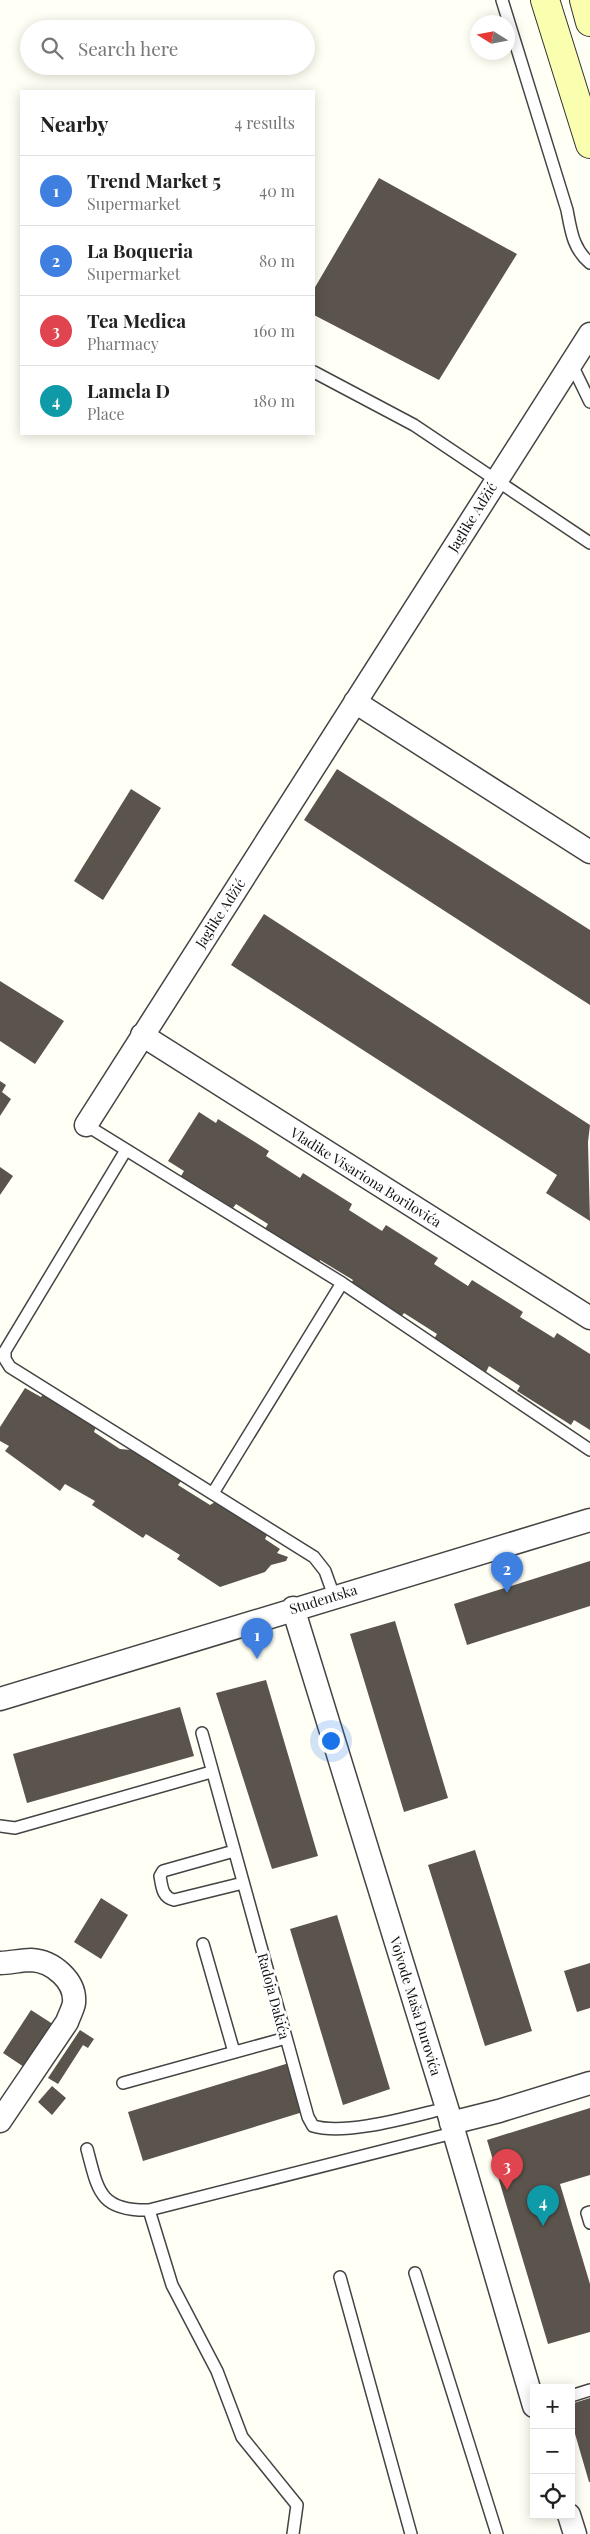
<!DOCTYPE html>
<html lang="en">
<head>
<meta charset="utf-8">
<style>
	:root { --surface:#fff; --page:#f2f2f2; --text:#222; --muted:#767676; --line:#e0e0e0; --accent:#7c3aed }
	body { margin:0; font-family:"Playfair Display",serif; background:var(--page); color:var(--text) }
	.controls { position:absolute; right:15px; bottom:15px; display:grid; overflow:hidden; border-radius:0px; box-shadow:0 2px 12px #0003 }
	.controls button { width:45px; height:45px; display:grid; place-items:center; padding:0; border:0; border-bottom:1px solid var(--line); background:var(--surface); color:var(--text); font:25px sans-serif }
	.compass { position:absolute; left:470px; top:15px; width:45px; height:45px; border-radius:50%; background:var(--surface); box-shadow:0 2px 12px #0003; rotate:281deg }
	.you { position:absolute; left:330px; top:1740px; width:18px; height:18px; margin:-12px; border:4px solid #fff; border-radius:50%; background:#1a73e8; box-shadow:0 0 0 8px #1a73e833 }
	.badge { display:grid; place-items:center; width:32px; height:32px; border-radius:50%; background:var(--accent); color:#fff; font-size:16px; font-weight:700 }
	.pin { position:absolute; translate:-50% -41px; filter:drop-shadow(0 1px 2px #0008) }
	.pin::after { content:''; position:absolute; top:26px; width:18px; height:15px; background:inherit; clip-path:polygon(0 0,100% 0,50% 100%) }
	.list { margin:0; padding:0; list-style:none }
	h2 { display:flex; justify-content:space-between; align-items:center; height:65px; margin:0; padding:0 20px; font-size:21px }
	h2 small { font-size:16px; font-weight:400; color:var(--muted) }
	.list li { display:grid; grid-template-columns:32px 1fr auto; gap:15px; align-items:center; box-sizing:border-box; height:70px; padding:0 20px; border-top:1px solid var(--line) }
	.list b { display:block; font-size:19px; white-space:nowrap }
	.list p { margin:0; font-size:16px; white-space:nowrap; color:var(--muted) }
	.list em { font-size:16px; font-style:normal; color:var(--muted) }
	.icon { flex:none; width:28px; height:28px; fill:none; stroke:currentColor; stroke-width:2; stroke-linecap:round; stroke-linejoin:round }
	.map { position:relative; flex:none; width:590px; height:2534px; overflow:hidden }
	.search { position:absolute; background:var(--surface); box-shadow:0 2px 12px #0003; left:20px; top:20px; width:295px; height:55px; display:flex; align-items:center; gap:12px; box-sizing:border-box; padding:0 18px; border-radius:28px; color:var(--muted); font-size:19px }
	.panel { position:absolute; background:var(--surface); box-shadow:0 2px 12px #0003; left:20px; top:90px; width:295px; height:345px; border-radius:0px }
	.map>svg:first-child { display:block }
	.building { fill:#5b544c }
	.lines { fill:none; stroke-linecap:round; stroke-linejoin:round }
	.lane-casing { stroke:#444; stroke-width:14 }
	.street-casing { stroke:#444; stroke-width:25 }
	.secondary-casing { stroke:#333; stroke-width:30 }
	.lane { stroke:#fff; stroke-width:11 }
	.street { stroke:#fff; stroke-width:22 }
	.secondary { stroke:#faffb0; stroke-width:28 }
	.labels { text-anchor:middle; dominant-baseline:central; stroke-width:5; stroke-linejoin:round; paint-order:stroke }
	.street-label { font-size:14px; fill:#111; stroke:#fff }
</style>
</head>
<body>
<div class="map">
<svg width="590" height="2534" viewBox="0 0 590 2534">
	<rect width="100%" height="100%" fill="#fffff5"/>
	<path class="building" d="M379 178 517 254 439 380 314 315V289Z
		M337 769 590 930V1005L304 820Z
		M131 789 161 808 103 900 74 881Z
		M264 914 590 1125 588 1142 590 1221 546 1193 557 1175 231 965Z
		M0 981 64 1021 35 1064 0 1041Z
		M0 1081 6 1085 2 1092 11 1099 0 1116Z
		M199 1112 216 1123 218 1119 269 1151 266 1156 300 1178 303 1173 352 1204 349 1210 382 1231 386 1225 438 1258 434 1264 468 1286 472 1280 523 1312 520 1317 554 1338 557 1333 590 1354V1430L574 1420 571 1425 517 1391 520 1386 489 1366 486 1372 434 1339 437 1334 404 1313 401 1317 350 1285 353 1280 320 1260 319 1263 265 1229 268 1224 236 1204 233 1208 181 1176 184 1171 168 1161Z
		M0 1167 13 1176 0 1195Z
		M25 1388 41 1397 43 1394 96 1427 94 1432 120 1449 131 1450 181 1481 178 1485 210 1505 215 1502 267 1535 265 1539 280 1549 277 1553 288 1557 286 1561 271 1565 265 1572 220 1587 177 1559 180 1555 146 1534 143 1538 92 1505 95 1501 65 1484 60 1491 5 1451 9 1446 0 1441V1427Z
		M590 1561V1606L467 1645 454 1604Z
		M395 1621 448 1798 404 1812 350 1634Z
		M266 1680 318 1856 272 1869 216 1693Z
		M180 1707 194 1756 27 1803 13 1754Z
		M475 1850 532 2031 485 2046 428 1865Z
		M101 1898 128 1915 101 1959 74 1942Z
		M337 1915 390 2089 343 2105 290 1929Z
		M590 1963V2008L577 2012 564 1971Z
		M31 2010 59 2028 30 2071 3 2053Z
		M80 2030 94 2039 88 2048 83 2045 58 2084 48 2078Z
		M289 2063 303 2112 143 2161 128 2112Z
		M52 2086 66 2098 52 2115 38 2102Z
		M590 2108V2175L560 2184 590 2284V2332L548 2344 487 2140Z
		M590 2398V2482H589L571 2420V2404Z"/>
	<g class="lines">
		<defs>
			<path id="lane" d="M502 0 567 210C571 231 573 249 590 263
				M571 363 590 402
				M314 372 414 425 590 543
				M86 1125 342 1283 590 1450
				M126 1150 5 1351V1359L10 1367 314 1557 325 1571 334 1596
				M213 1493 342 1283
				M202 1733 308 2117 313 2126C347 2136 412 2116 447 2108
				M0 1826 15 1828 211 1772
				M234 1851 163 1871 160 1876C162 1887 162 1897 174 1900L243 1883
				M203 1944 234 2052
				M123 2083 286 2038
				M87 2149C98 2190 99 2211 149 2210L453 2133
				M149 2210 172 2285 217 2371 242 2437 297 2505 293 2534
				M590 2212 587 2213 590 2223
				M415 2273 497 2534
				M340 2277 411 2534
				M571 2396 590 2390"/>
			<path id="street" d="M355 702 590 852
				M142 1035 590 1318
				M86 1125 590 334
				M293 1608 447 2108 534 2406
				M0 1699 590 1520
				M0 1963C10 1963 21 1960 31 1960 53 1961 76 1981 74 2003 73 2009 69 2016 67 2022L0 2121
				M451 2123 499 2111 590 2083
				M569 2515 575 2534"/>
			<path id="secondary" d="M545 0 590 144
				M584 0 590 22"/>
		</defs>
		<use href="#lane" class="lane-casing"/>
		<use href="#street" class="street-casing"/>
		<use href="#secondary" class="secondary-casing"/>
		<use href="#lane" class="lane"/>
		<use href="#street" class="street"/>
		<use href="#secondary" class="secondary"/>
	</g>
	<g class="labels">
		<g class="street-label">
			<text transform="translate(472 517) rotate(-58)">Jaglike Adžić</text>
			<text transform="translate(220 913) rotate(-57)">Jaglike Adžić</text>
			<text transform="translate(366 1177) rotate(32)">Vladike Visariona Borilovića</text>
			<text transform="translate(323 1599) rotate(-17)">Studentska</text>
			<text transform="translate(274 1996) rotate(75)">Radoja Dakića</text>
			<text transform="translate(416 2006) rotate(73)">Vojvode Maša Đurovića</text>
		</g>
	</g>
</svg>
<div class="controls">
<button>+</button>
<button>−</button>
<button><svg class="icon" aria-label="locate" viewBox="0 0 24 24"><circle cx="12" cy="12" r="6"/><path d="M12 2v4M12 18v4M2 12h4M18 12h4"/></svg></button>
</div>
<svg class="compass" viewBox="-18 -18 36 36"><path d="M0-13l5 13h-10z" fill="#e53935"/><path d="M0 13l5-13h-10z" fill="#767676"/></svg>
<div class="you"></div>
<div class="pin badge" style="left:257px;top:1659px;background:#3f7fe0">1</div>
<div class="pin badge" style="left:507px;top:1593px;background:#3f7fe0">2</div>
<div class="pin badge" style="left:507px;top:2190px;background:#e0444e">3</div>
<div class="pin badge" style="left:543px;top:2226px;background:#0f9aa8">4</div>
<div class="search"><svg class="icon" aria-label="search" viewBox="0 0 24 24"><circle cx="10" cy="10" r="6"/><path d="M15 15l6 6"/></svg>Search here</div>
<section class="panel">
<h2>Nearby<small>4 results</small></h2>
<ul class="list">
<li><span class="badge" style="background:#3f7fe0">1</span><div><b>Trend Market 5</b><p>Supermarket</p></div><em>40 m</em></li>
<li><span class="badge" style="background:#3f7fe0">2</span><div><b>La Boqueria</b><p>Supermarket</p></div><em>80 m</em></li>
<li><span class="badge" style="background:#e0444e">3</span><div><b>Tea Medica</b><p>Pharmacy</p></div><em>160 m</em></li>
<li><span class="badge" style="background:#0f9aa8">4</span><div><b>Lamela D</b><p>Place</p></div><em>180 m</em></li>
</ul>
</section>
</div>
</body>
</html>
